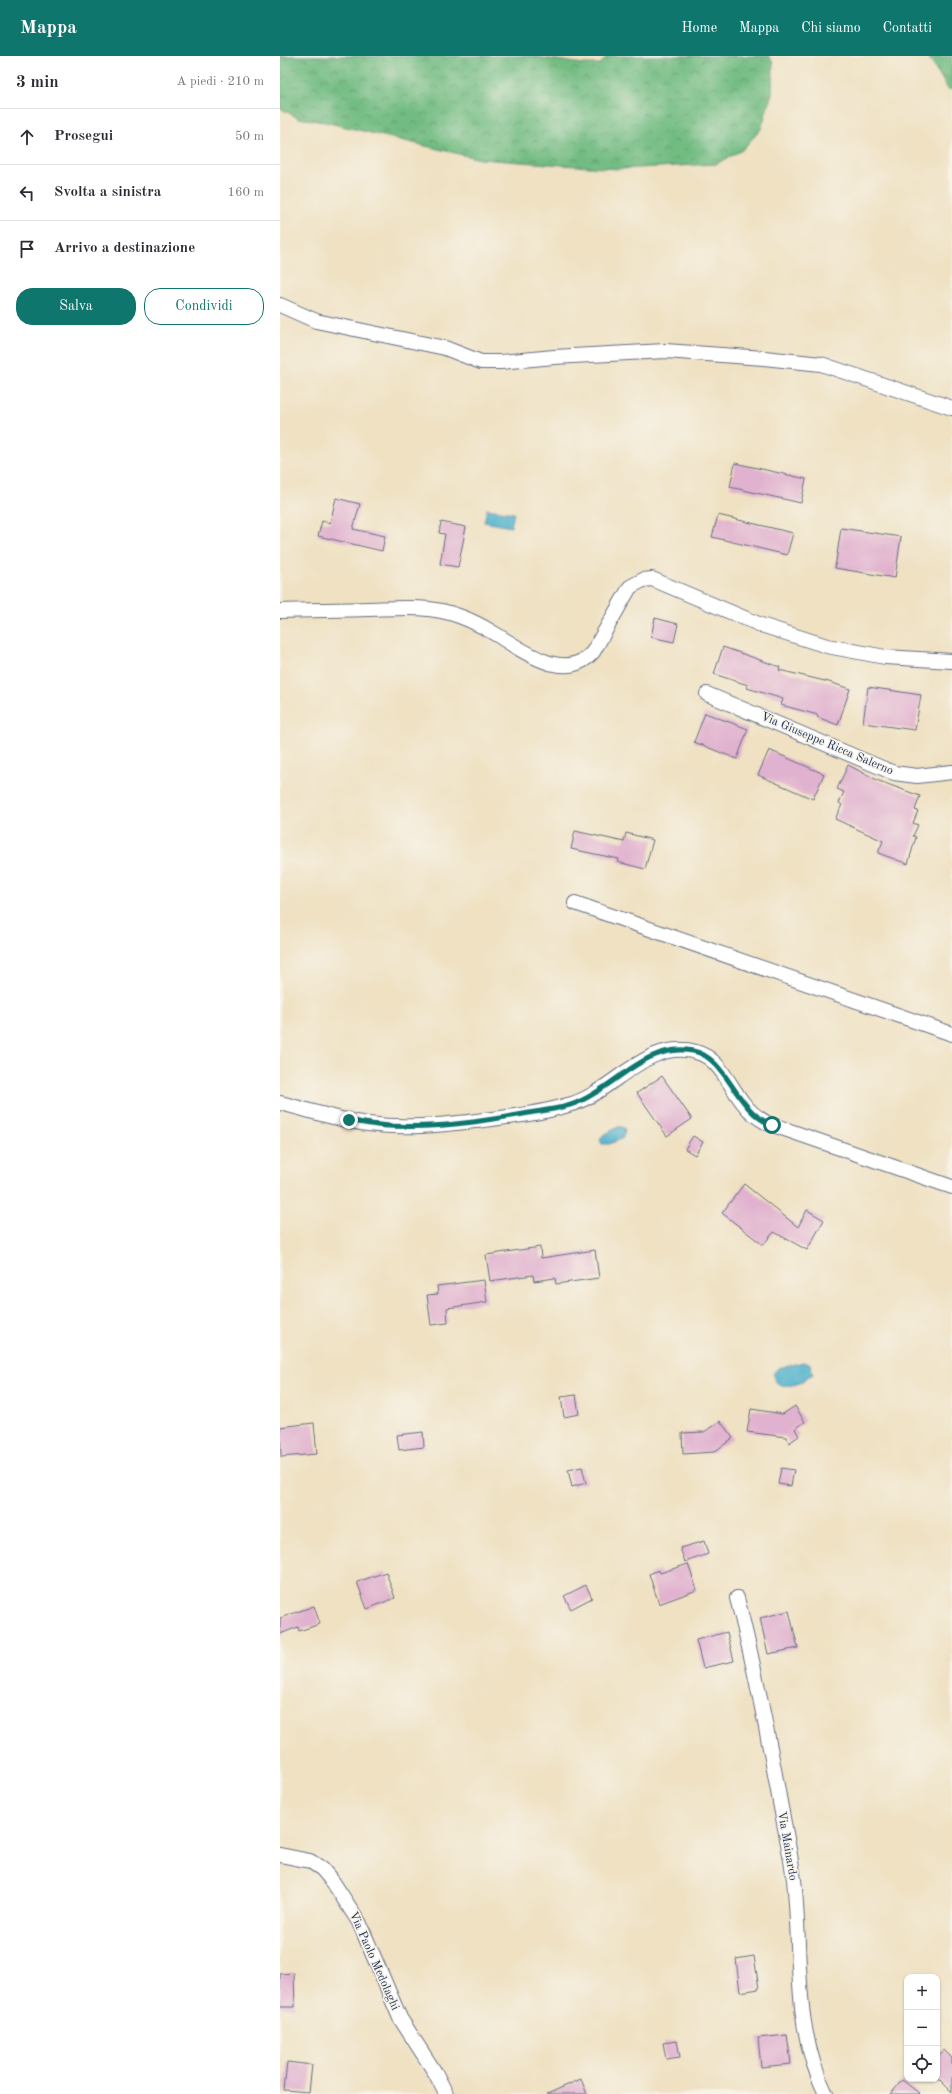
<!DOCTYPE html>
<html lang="it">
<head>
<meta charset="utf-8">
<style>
	:root { --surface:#fff; --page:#f2f2f3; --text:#2b2b33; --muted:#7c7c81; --line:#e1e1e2; --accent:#0f766e }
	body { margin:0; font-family:"Old Standard TT",serif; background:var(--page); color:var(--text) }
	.controls { position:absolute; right:12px; bottom:12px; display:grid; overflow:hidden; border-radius:8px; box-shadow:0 1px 3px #0004 }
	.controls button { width:36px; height:36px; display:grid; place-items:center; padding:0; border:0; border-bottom:1px solid var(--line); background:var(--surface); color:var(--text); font:20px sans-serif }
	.stop { position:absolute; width:12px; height:12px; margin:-9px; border:3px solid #0f766e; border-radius:50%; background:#fff }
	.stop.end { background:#0f766e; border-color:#fff; box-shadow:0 1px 4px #0008 }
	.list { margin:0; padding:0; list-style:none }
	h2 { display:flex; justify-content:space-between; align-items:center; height:52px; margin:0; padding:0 16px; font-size:17px }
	h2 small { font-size:13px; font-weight:400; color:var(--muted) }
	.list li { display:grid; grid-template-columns:26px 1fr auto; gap:12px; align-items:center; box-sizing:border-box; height:56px; padding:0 16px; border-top:1px solid var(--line) }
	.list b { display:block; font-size:15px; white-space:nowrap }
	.list em { font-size:13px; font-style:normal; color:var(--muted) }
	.actions { display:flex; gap:8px; padding:12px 16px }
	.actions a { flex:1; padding:9px 0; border:1px solid var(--accent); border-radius:16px; text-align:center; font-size:14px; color:var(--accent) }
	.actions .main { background:var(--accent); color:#fff }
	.icon { flex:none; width:22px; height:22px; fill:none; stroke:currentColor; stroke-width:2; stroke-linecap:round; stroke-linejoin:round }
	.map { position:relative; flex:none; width:672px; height:2038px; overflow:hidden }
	header { display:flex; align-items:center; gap:24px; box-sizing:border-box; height:56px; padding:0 20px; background:var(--accent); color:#fff }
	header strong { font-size:19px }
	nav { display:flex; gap:22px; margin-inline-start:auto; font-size:14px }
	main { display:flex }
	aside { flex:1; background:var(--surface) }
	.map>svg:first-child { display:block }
	.forest { fill:url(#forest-crowns); stroke:#467670 }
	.water { fill:#4bb0cb; stroke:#337094 }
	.building { fill:#e1b2cf }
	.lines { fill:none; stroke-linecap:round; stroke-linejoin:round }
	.minor-casing { stroke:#656d81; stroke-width:16 }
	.minor { stroke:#fff; stroke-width:14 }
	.route { stroke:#0f766e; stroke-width:5 }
	.labels { text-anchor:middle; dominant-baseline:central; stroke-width:3; stroke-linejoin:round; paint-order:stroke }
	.street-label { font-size:12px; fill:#1b2f5e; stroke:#f7f3e8 }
</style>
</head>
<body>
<header>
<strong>Mappa</strong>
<nav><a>Home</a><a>Mappa</a><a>Chi siamo</a><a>Contatti</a></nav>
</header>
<main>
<aside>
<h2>3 min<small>A piedi · 210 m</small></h2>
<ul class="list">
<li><svg class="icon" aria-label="ahead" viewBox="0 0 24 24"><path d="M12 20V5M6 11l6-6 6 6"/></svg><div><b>Prosegui</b></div><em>50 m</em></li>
<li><svg class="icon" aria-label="left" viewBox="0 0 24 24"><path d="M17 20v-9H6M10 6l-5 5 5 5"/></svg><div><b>Svolta a sinistra</b></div><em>160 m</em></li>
<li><svg class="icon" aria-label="arrive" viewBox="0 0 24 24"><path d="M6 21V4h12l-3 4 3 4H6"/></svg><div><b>Arrivo a destinazione</b></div></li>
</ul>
<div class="actions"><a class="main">Salva</a><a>Condividi</a></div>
</aside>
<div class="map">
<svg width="672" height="2038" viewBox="0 0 672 2038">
	<defs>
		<pattern id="forest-crowns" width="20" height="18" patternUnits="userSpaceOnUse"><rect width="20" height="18" fill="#72bc82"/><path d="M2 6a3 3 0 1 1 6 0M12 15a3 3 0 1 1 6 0" fill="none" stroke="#5d996e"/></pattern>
	</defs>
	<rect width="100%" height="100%" fill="#f7f3e8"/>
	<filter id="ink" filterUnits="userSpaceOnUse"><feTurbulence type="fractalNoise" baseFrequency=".025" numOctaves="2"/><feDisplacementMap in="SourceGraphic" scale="8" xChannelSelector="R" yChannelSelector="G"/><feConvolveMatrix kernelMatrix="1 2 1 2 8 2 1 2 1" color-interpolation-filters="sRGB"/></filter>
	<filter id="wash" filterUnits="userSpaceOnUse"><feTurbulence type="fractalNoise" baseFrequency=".012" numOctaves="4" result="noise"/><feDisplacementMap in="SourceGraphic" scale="16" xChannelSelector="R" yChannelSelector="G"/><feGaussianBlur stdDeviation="0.9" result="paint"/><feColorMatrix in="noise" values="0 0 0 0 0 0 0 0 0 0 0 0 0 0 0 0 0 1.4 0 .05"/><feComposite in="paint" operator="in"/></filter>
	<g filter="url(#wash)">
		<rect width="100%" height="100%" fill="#efe1c2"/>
		<path class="forest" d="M0 0H250L303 8H320L328 0H489L493 7 492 37 481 73 462 94 436 108 338 113 200 103 45 66 18 62 0 52Z
			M648 0H672V33H668Z"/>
		<path class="water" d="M207 453 234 457 231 471 204 466Z
			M338 1071H342L345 1073 343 1082 329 1088H322L320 1084 322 1080Z
			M523 1306 530 1308 533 1319 526 1321 524 1325C515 1330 494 1334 493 1318L498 1312Z"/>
		<g id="blocks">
			<path class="building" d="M455 407 526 423 521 447 450 431Z
				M56 442 80 448 73 473 105 480 102 495 38 480 42 465 50 467Z
				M438 459 513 477 507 499 432 481Z
				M161 466 186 471 178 511 160 508 165 478 159 477Z
				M561 472 621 481 615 522 555 512Z
				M375 562 398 568 394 586 371 581Z
				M443 591 500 611 499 614 549 626 570 633 558 669 537 661 538 659 501 649 503 643 467 632 468 629 434 618Z
				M588 631 641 639 635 674 583 667Z
				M425 657 468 673 457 703 414 686Z
				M489 694 544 718 533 743 478 719Z
				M568 709 599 725 640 740 635 754 638 755 633 767 638 769 633 780 636 781 628 808 598 797 603 785 555 763 562 749 559 747 564 736 557 733Z
				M295 775 344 786 346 777 373 784 365 813 338 806 339 803 291 793Z
				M382 1020 412 1063 387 1080 357 1037Z
				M413 1080 423 1086 415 1099 405 1093Z
				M464 1128 518 1171 527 1154 544 1164 527 1194 494 1176 483 1189 442 1157Z
				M260 1191 261 1202 315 1194 319 1222 276 1228 275 1222 254 1225 253 1219 210 1225 206 1199Z
				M204 1224 207 1246 167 1252 168 1267 151 1269 147 1239 158 1238 157 1230Z
				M296 1339 299 1358 284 1361 281 1341Z
				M515 1350 525 1366 515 1373 519 1380 509 1387 506 1381 467 1376 471 1353 503 1358Z
				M440 1365 453 1382 434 1396 403 1398 402 1377 424 1376Z
				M34 1367 37 1398 1 1401 0 1371Z
				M143 1376 144 1391 119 1394 117 1379Z
				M302 1411 306 1427 292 1431 288 1414Z
				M501 1412 514 1414 511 1430 498 1428Z
				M424 1485 428 1498 405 1506 400 1492Z
				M408 1508 417 1534 379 1548 369 1518 379 1514 380 1517Z
				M106 1516 115 1542 87 1553 77 1526Z
				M306 1529 312 1542 291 1553 284 1540Z
				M34 1550 40 1568 19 1575 18 1571 0 1578V1562Z
				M509 1555 518 1592 488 1598 480 1562Z
				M447 1576 454 1605 423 1612 416 1584Z
				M474 1900 479 1933 460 1936 456 1903Z
				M14 1917 15 1951H0V1918Z
				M507 1979 511 2008 481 2011 478 1982Z
				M397 1985 400 2001 386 2003 383 1987Z
				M664 1994 672 2002V2036L657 2021V2001Z
				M7 2006 32 2009 29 2036 4 2034Z
				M301 2023 307 2038H267Z
				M622 2024 640 2038H611Z"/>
		</g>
	</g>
	<g filter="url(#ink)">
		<use href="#blocks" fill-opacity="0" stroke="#656d81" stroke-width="1"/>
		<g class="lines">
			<defs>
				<path id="minor" d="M0 249 36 265 165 292 201 306H221L274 301 385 295 484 302 541 308 672 352
					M0 555C30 554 59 554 89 553 119 552 150 549 179 560 190 564 202 570 212 576 240 592 284 629 313 596L350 531 363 524 372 523 481 569 547 590 605 601 672 605
					M427 638 614 717 637 720 672 716
					M295 847 672 978
					M0 1047C29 1054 58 1064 88 1068 125 1073 160 1069 196 1065 227 1061 259 1058 288 1049 332 1038 366 982 416 996 440 1002 449 1030 464 1048 470 1056 478 1062 487 1067L672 1131
					M457 1542C474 1607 486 1669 498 1735 503 1764 510 1794 514 1824 522 1896 512 1971 546 2038
					M0 1799 30 1805 42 1813 53 1826 79 1866 120 1962 156 2018 166 2038"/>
			</defs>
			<use href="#minor" class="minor-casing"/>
			<use href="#minor" class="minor"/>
		</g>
	</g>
	<g class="lines" filter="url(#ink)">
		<path class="route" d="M69 1064C124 1078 194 1067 249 1057 265 1054 282 1053 296 1047 335 1032 366 986 413 995 448 1002 454 1054 492 1069"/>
	</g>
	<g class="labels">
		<g class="street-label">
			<text transform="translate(547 688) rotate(23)">Via Giuseppe Ricca Salerno</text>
			<text transform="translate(507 1790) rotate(80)">Via Mainardo</text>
			<text transform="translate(94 1905) rotate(66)">Via Paolo Medolaghi</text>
		</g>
	</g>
</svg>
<div class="controls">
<button>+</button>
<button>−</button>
<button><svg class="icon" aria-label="locate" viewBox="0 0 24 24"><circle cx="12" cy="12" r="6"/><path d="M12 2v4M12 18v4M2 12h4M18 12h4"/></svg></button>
</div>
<div class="stop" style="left:492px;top:1069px"></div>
<div class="stop end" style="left:69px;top:1064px"></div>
</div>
</main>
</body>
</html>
